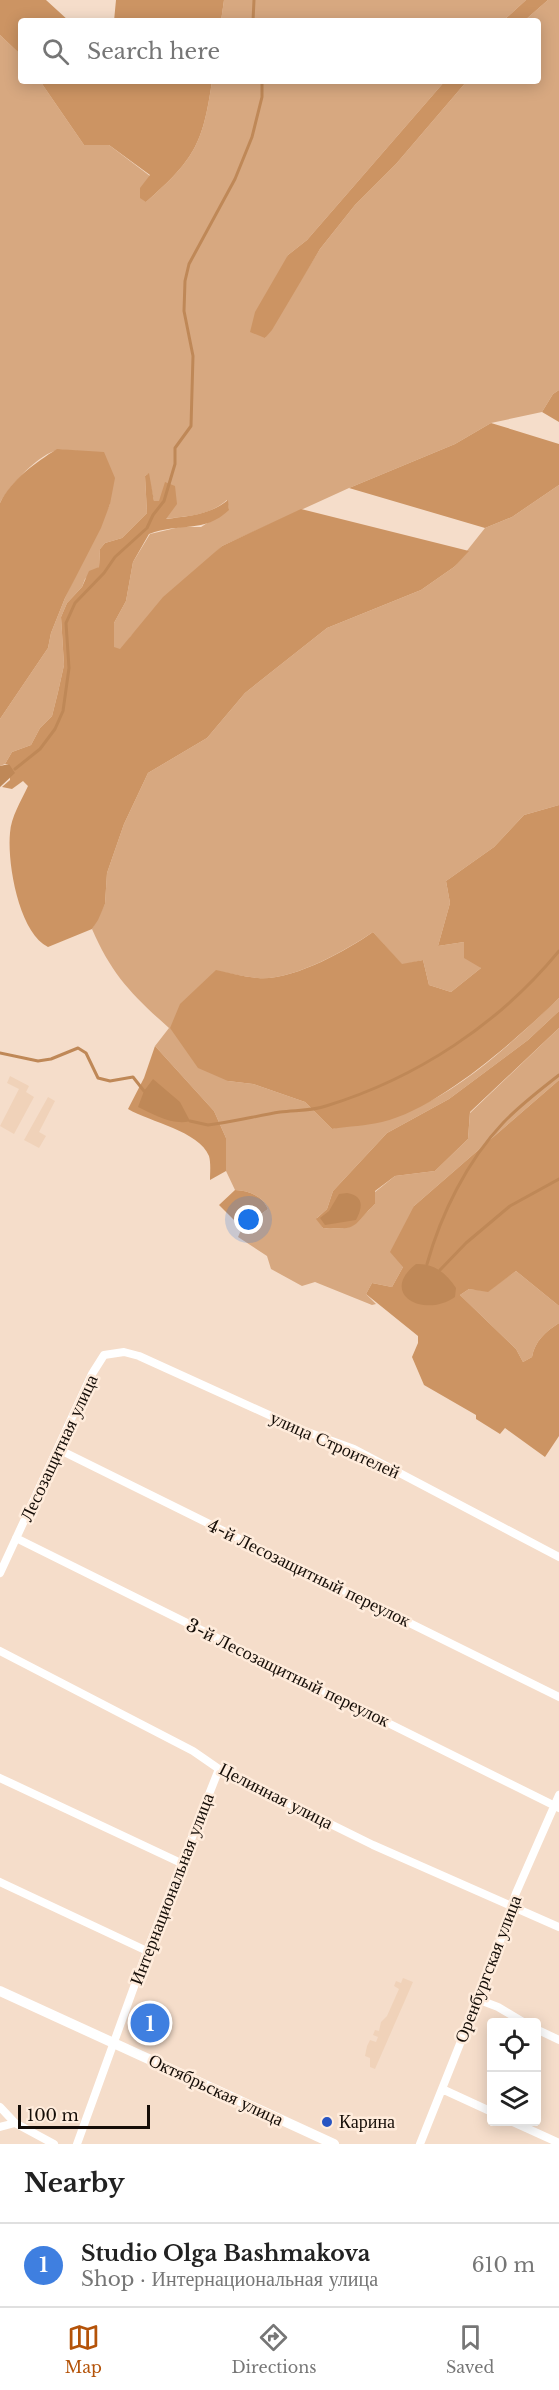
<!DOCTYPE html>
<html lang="en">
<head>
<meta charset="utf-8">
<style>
	:root { --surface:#fff; --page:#f2f2f2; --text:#222; --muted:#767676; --line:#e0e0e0; --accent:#b45309 }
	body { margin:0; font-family:"Libre Baskerville",serif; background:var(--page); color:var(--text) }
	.controls { position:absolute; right:18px; bottom:18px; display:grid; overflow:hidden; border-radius:6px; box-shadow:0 3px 15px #0003 }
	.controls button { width:54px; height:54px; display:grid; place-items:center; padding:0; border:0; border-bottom:2px solid var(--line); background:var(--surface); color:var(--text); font:30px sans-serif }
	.scale { position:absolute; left:18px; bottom:15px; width:132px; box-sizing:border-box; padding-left:6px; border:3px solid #150d07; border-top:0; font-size:16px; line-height:21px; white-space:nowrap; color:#150d07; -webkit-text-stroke:4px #ffecdc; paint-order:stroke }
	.you { position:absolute; left:249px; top:1220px; width:21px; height:21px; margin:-15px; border:4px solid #fff; border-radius:50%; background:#1a73e8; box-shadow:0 0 0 9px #1a73e833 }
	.badge { display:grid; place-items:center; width:39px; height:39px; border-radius:50%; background:var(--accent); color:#fff; font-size:20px; font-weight:700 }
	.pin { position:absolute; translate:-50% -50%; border:3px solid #fff; box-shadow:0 2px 6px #0006 }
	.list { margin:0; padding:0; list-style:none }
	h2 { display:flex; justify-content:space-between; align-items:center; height:78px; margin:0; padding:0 24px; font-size:26px }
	h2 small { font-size:20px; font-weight:400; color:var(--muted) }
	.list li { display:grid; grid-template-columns:39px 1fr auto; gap:18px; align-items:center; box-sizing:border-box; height:84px; padding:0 24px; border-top:2px solid var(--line) }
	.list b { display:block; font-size:22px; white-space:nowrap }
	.list p { margin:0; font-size:20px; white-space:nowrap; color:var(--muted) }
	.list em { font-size:20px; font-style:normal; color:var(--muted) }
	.icon { flex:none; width:33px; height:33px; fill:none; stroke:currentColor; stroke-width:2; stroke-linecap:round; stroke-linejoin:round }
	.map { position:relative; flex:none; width:559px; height:2144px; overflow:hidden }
	.search { position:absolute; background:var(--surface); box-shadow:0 3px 15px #0003; left:18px; right:18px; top:18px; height:66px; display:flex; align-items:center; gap:15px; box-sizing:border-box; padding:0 21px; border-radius:6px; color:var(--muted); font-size:22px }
	.sheet { height:162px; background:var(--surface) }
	nav { display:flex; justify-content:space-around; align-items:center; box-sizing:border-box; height:84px; border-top:2px solid var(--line); background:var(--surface); font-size:16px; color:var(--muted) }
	nav a { display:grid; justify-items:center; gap:3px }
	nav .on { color:var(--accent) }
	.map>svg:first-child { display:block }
	.built { fill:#f0d2b9 }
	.green { fill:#d7a880 }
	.forest { fill:#cc9463 }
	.water { fill:#bf8857 }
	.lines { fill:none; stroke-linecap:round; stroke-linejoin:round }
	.stream { stroke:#bf8857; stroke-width:3 }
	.street { stroke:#fff; stroke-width:8 }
	.secondary { stroke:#fff; stroke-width:10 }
	.poi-dot { fill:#2754c2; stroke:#ffecdc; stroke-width:2 }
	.labels { text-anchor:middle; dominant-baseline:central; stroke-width:5; stroke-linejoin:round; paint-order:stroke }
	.street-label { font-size:18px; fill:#150d07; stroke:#ffecdc }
	.poi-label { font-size:18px; fill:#150d07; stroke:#ffecdc; text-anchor:start }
</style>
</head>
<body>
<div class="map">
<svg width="559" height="2144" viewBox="0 0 559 2144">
	<rect width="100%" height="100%" fill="#f5ddca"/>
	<path class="built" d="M10 1076 29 1086 26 1092 34 1097 14 1134 0 1126 19 1089 7 1083Z
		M48 1097 55 1101 39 1132 46 1136 39 1148 24 1140Z
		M403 1978 413 1982 375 2069 370 2067V2058L365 2056 367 2046 370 2040 376 2042 378 2037 373 2035 375 2030 379 2031 381 2022 387 2016 399 1989 394 1986 396 1981 401 1983Z"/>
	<path class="green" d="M224 0H526L503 21H221Z
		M548 0H559V390L553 394 542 412 491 423 455 444 349 488 222 546 131 636 121 650 114 648V623L126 601 133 562 150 534 180 527H201L229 509 227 500C209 516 187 516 164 519L162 497 159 502 154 501 148 474 145 476 147 513 122 538 105 543 100 549 99 567 85 579 82 587 67 603 61 617 64 665 58 692 52 716 40 728 31 745 12 752 5 764 0 766V719L48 648 51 633 65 598 110 504 78 451C72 451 64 449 59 450 40 452 8 487 0 503V35L21 55V81H40L84 145H109L150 176 146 202C194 160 203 144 212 81H445L307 240 288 255 265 338 320 249 355 205 396 164 467 81H538V21H524Z
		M559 485V805L524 815 494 847 446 881 450 903 438 946 464 942 481 968 451 992 429 985 423 960 402 965 373 932C345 951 292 981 258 978 244 977 230 973 216 971L228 1081 253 1084 305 1102 332 1129C358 1122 388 1119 413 1109 466 1087 518 1037 559 998V1011L528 1040 449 1099 387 1133 333 1191 327 1209 317 1218 323 1228C358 1230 352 1226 375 1204V1192L395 1176 435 1171 468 1139 470 1113 559 1028V1080L414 1206 403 1267 392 1287 372 1283 366 1294 376 1304 372 1305 315 1282 302 1286 271 1269 267 1256 238 1237 242 1228 268 1209C262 1195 249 1191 235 1190L226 1171V1138L214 1111 155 1046 169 1028C132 995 112 975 92 929L105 904 107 873 124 824 148 773 207 738 245 693 327 628 421 590 454 567 485 528 512 517Z
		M516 1271 559 1306V1323C545 1332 535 1341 532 1357L523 1362 516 1349 460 1295 469 1289 488 1291Z"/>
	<path class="forest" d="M0 0H46L69 21H21V55L0 35Z
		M116 0H224L221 21H114Z
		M526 0H548L524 21H503Z
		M40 81H212C203 144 194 160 146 202L140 198V188L150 175 109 145H84Z
		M445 81H467L396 164 355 205 320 249 272 330 265 338 250 332 255 312 288 255 307 240Z
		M559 390V422L542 412 553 394Z
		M491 423 559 444V485L512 517 485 528 349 488 455 444Z
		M57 449 104 452 115 478 110 504 101 528 65 598 51 633 48 648 0 719V503C12 479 35 463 57 449Z
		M149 473 154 501H159L165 482 175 486 177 504 166 519C188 516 210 515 228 500L229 510C204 534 180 522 149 534L133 562 126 601 114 623V647L120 649 163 597 222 546 301 509 469 551 454 567 421 590 327 628 245 693 207 738 148 773 124 824 107 873 105 904 98 920 92 929 48 947C19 933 7 863 10 833 11 817 21 801 28 786L23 781 12 789 2 787 10 780 9 764H5L12 752 31 745 40 728 52 716 58 692 64 665 61 617 67 603 82 587 89 571 99 567 100 549 105 543 122 538 147 513 145 476Z
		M559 805V998C517 1039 440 1108 382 1122 366 1126 349 1126 332 1129L305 1102 253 1084 228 1081 198 1068 170 1028 180 1004 216 970C230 973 244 977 258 978 292 981 346 951 373 932L402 964 423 960 429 985 451 992 481 968 464 958V942L438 946 450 903 446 881 494 847 524 815Z
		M559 1011V1028L470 1112 468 1139 435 1171 395 1176 375 1191V1204C351 1227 360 1230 323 1228L316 1219 327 1209 333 1191 387 1133 449 1099 528 1040Z
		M155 1046 214 1111 226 1138V1171L210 1180C210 1173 211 1163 209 1156 199 1131 150 1122 128 1109L144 1078Z
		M559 1080V1306L516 1271 488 1292 469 1289 460 1295 516 1349 523 1362 532 1357C535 1341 545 1332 559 1323V1436L545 1457 505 1428 500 1434 476 1419V1415L424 1385 412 1357 418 1343V1336L366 1294 372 1283 392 1287 403 1267 390 1252 414 1206Z
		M235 1190C249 1191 262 1195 268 1209L242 1228 219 1205Z"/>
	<path class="water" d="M9 764 15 773 0 787V766Z
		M153 1079 180 1102 190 1121C174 1126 152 1114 138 1107L144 1091Z
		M347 1193C364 1196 363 1207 356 1220L325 1225 320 1218 329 1211 339 1194Z
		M416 1264C434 1263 446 1273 456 1288L455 1297C424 1319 378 1294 416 1264Z"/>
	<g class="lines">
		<path class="stream" d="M253 21 254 0
			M15 769 40 749 55 729 63 711 69 668 66 623 75 603 104 573 115 557 147 528 153 515 164 501 175 464V448L191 426 193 356 184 311 185 281 189 264 235 179 252 137 262 97V81
			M0 1053 38 1061 51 1059 78 1048 86 1053 98 1078 110 1081 133 1077 144 1091
			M190 1121 208 1125C233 1122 256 1116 280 1112 295 1110 312 1111 326 1106 417 1078 499 1024 559 951
			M427 1264C441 1214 467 1161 503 1123 520 1105 540 1090 559 1075
			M440 1270 466 1243 510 1206 559 1179"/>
		<path class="street" d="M58 1449 559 1697
			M16 1538 559 1808
			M0 1573 92 1374 104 1355 124 1352 139 1356 302 1430 354 1449 559 1557
			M0 1651 193 1751 219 1769 373 1845 559 1927
			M0 1778 181 1863
			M0 1882 147 1951
			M477 1999 498 2007 523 2022
			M536 2029 559 2040
			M442 2089 492 2112
			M0 2107 15 2123
			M513 2122 559 2143
			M0 2127 15 2123 54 2144
			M77 2144 147 1951 219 1769
			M420 2144 497 1951 516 1893 559 1795"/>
		<path class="secondary" d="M0 1991 334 2144"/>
	</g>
	<circle class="poi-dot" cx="327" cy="2122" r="6"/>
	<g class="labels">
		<g class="street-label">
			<text transform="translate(335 1445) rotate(24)">улица Строителей</text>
			<text transform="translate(59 1448) rotate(-65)">Лесозащитная улица</text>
			<text transform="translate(309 1573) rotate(26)">4-й Лесозащитный переулок</text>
			<text transform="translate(288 1673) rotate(26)">3-й Лесозащитный переулок</text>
			<text transform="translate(276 1796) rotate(27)">Целинная улица</text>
			<text transform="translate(172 1889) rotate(-69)">Интернациональная улица</text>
			<text transform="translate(488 1969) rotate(-69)">Оренбургская улица</text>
			<text transform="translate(216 2090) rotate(25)">Октябрьская улица</text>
		</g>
		<g class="poi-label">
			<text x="339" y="2122">Карина</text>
		</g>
	</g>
</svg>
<div class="controls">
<button><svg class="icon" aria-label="locate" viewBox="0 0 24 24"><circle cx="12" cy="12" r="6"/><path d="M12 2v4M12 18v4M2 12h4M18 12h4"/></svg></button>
<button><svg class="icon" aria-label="layers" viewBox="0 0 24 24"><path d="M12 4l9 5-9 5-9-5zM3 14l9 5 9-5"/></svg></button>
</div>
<div class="scale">100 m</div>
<div class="you"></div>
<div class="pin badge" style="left:150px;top:2023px;background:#3f7fe0">1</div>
<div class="search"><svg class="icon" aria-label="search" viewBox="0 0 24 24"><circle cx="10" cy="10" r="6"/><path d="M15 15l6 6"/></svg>Search here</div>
</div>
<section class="sheet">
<h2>Nearby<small></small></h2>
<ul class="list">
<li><span class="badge" style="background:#3f7fe0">1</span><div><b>Studio Olga Bashmakova</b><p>Shop · Интернациональная улица</p></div><em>610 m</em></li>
</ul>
</section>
<nav>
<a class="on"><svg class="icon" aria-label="map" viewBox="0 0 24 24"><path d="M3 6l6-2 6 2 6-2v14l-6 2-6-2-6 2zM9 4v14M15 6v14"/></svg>Map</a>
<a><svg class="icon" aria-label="directions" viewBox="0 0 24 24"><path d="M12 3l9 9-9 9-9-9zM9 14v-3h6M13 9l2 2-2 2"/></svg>Directions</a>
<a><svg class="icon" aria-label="saved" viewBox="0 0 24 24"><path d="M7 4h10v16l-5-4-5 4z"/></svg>Saved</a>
</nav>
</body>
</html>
